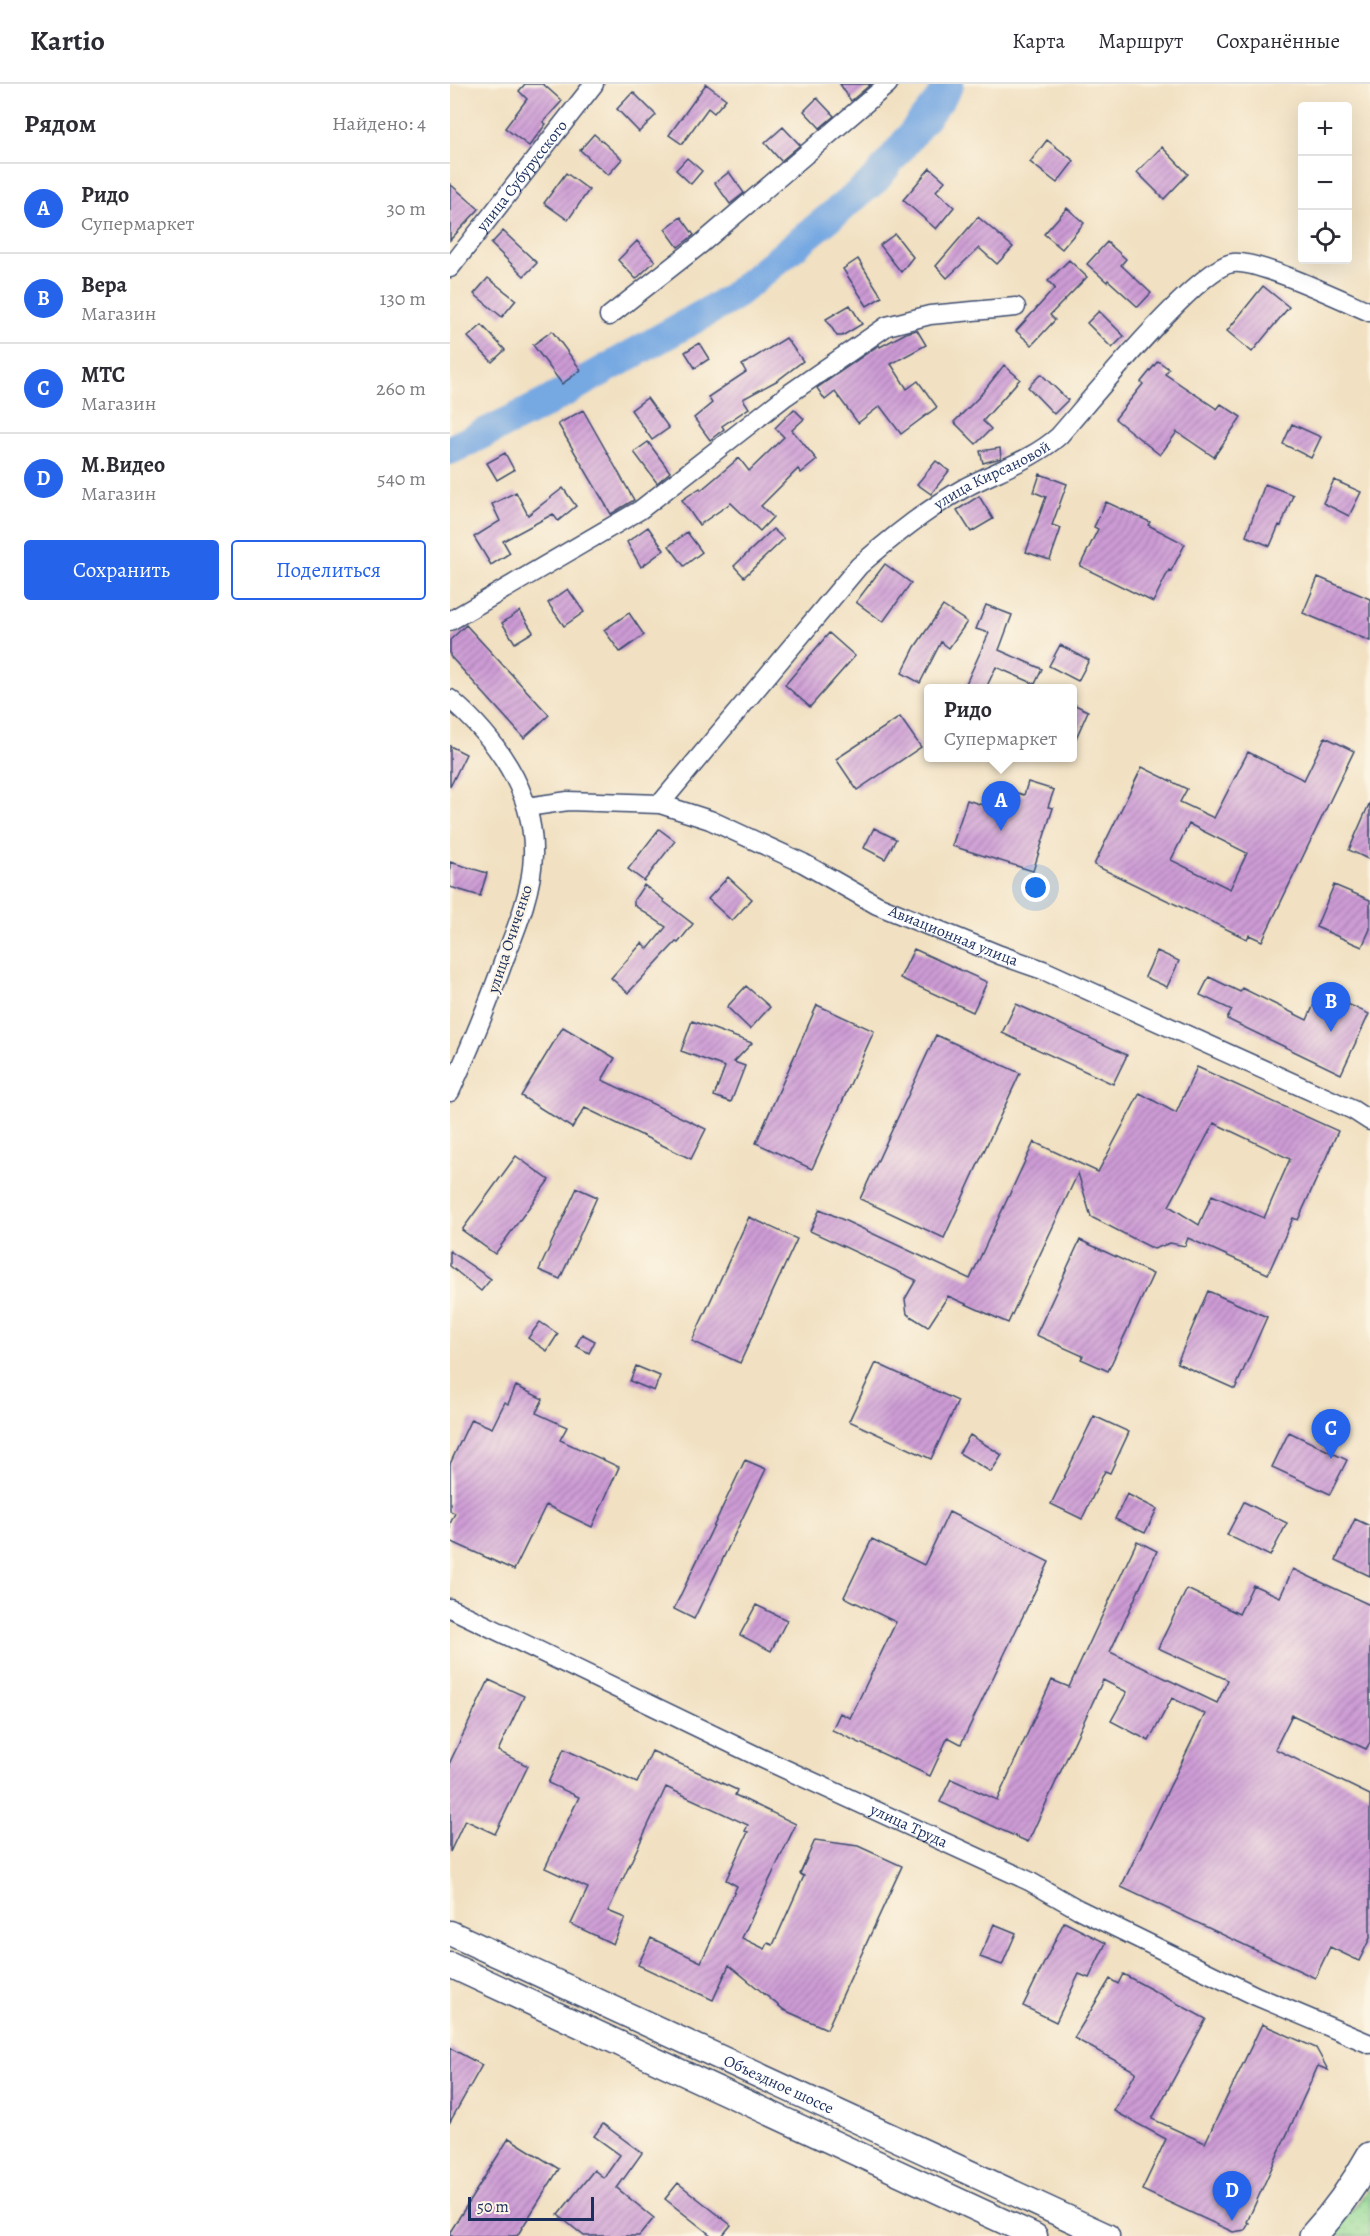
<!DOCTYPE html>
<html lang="ru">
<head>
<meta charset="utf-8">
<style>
	:root { --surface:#fff; --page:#f2f2f3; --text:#2b2b33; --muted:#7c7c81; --line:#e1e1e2; --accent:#2563eb }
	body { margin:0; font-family:Alegreya,serif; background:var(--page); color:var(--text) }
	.controls { position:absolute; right:18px; top:18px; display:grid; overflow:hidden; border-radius:6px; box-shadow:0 6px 24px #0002 }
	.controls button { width:54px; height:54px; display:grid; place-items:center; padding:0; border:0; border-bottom:2px solid var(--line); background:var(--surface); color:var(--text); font:30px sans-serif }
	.scale { position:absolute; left:18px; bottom:15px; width:126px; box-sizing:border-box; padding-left:6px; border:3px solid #1b2f5e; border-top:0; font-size:16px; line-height:21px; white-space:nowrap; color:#1b2f5e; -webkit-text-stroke:4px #fcf5e5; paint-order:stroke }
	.you { position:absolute; left:586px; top:804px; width:21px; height:21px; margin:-15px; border:4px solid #fff; border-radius:50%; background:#1a73e8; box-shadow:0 0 0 9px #1a73e833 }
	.badge { display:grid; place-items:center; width:39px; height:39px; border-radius:50%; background:var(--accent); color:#fff; font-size:20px; font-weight:700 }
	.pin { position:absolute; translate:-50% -50px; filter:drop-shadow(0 2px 3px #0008) }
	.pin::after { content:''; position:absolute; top:32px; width:21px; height:18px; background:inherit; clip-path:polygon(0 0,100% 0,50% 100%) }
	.popup { position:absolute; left:474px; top:600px; width:153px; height:78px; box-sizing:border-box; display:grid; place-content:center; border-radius:6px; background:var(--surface); filter:drop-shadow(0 2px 4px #0005); font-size:20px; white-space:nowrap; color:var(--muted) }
	.popup b { font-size:22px; color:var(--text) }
	.popup::after { content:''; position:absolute; left:50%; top:100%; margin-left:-12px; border:12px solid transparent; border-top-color:var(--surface) }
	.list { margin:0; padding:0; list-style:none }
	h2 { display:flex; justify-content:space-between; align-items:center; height:78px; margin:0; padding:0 24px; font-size:26px }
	h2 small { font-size:20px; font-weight:400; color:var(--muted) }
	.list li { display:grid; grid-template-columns:39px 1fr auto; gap:18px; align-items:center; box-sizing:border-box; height:90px; padding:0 24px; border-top:2px solid var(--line) }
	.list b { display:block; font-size:22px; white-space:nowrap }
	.list p { margin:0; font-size:20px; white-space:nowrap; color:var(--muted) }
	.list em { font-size:20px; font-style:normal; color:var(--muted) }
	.actions { display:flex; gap:12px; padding:18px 24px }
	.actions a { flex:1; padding:14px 0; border:2px solid var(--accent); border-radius:6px; text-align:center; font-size:21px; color:var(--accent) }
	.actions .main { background:var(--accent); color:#fff }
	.icon { flex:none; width:33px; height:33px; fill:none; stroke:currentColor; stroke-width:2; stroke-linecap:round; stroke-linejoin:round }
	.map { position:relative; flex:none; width:920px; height:2152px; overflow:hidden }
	header { display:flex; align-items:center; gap:36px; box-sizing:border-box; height:84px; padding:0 30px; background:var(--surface); border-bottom:2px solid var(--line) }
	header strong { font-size:28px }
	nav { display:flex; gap:33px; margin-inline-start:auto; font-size:21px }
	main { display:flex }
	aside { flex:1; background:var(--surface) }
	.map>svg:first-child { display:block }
	.grass { fill:url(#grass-dots); stroke:#568478; stroke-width:1.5 }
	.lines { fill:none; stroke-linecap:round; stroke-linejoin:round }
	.river { stroke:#76a8e2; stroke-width:30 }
	.building { fill:url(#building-hatch); fill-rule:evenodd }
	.street-casing { stroke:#3b4a6d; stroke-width:21 }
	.secondary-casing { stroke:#3b4a6d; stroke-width:27 }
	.primary-casing { stroke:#3b4a6d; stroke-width:30 }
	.street { stroke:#fff; stroke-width:18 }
	.secondary { stroke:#fff; stroke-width:24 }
	.primary { stroke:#fff; stroke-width:27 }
	.labels { text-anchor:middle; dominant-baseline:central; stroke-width:4.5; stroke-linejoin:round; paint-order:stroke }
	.street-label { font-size:16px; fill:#1b2f5e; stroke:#fcf5e5 }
</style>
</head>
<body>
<header>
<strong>Kartio</strong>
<nav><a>Карта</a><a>Маршрут</a><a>Сохранённые</a></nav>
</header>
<main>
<aside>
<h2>Рядом<small>Найдено: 4</small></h2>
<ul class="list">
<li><span class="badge">A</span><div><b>Ридо</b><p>Супермаркет</p></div><em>30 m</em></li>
<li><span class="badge">B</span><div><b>Вера</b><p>Магазин</p></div><em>130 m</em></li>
<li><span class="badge">C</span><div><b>МТС</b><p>Магазин</p></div><em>260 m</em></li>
<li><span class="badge">D</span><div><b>М.Видео</b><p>Магазин</p></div><em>540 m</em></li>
</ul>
<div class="actions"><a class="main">Сохранить</a><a>Поделиться</a></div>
</aside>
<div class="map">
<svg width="920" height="2152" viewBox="0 0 920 2152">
	<defs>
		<pattern id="grass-dots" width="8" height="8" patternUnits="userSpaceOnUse" patternTransform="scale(1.5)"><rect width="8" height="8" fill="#90d893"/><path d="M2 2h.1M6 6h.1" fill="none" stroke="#7cba81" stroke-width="1.8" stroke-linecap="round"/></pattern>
		<pattern id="building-hatch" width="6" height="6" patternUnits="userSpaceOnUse" patternTransform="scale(1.5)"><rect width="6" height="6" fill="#cd9bd5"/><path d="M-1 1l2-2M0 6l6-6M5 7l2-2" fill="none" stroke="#a67fb0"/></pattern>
	</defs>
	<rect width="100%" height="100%" fill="#fcf5e5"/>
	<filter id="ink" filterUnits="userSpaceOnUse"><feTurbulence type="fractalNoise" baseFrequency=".0167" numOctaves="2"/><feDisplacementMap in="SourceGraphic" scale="12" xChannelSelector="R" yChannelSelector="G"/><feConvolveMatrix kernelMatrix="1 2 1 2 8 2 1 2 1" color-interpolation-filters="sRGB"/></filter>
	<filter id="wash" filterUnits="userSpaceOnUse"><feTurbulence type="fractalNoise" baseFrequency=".008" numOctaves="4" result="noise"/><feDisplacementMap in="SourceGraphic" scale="24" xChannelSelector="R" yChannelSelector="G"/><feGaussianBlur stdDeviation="1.35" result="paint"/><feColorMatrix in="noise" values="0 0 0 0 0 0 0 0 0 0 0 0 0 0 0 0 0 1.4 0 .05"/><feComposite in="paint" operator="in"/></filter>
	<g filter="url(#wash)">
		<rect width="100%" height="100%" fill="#f1e0c1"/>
		<path class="grass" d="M920 2102V2152H892L882 2150 912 2114Z"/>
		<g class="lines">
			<path class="river" d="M0 366 92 321 280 215 426 95 490 15 499 0"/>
		</g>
		<g id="blocks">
			<path class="building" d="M75 0H93L112 17 93 38 96 40 79 62 55 44 77 15 69 7Z
				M256 0 276 15 264 29 258 24 232 60 219 51Z
				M390 0H421L401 17Z
				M183 8 206 31 189 48 167 25Z
				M367 14 384 32 370 44 354 27Z
				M333 43 350 61 331 77 315 59Z
				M144 50 172 75 158 91 130 66Z
				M597 56 624 77 607 99 580 78Z
				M712 63 738 90 714 115 687 88Z
				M237 74 252 87 241 100 226 86Z
				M480 84 495 97 486 107 504 123 486 145 453 116Z
				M279 88 294 109 280 120 265 99Z
				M116 89 139 106 118 136 94 119Z
				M0 100 29 125 0 156Z
				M617 124 634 139 612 165 594 150Z
				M231 133 244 151 228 163 215 145Z
				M528 133 563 163 547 180 529 164 497 194 486 182Z
				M53 147 87 179 74 192 41 160Z
				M445 150 463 173 451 188 430 161Z
				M187 157 205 177 186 195 168 176Z
				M657 158 676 175 671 181 701 209 688 223 658 196 657 198 637 180Z
				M408 175 432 213 417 222 393 185Z
				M619 176 637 193 600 231 605 236 582 261 566 247 605 204 598 197Z
				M38 194 66 216 52 233 24 210Z
				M813 202 839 223 802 268 777 247Z
				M400 221 412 240 392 252H387L376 235Z
				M649 227 674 252 662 264 637 239Z
				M32 241 55 266 42 278 18 253Z
				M467 246 476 261 441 280 457 305 468 297 487 323 451 350 430 322 408 339 385 308 375 316 367 304 429 261 430 263 456 249Z
				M102 247 131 286 112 300 83 261Z
				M336 254 353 277 328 296 293 315 299 324 272 342 274 345 260 356 244 334 262 319 258 313 296 288 292 281Z
				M249 259 259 275 245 284 235 268Z
				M708 277 719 285 715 290 767 325 771 320 791 333 764 373 727 348 710 371 665 335 693 300 691 298Z
				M554 281 570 295 533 337 541 345 526 360 504 338 529 313Z
				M591 290 618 316 604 330 578 303Z
				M197 314 219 344 202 356 181 326Z
				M344 325 354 335 342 346 367 376 351 389 348 385 311 422 323 433 310 447 281 419 249 441 232 416 250 404 251 406 289 374 299 387 334 353 325 344Z
				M133 326 184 416 161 430 108 340Z
				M842 340 871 353 861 374 833 360Z
				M198 358 220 388 207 399 184 368Z
				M550 364 551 374 533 379 530 367Z
				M55 369 64 386 47 396 37 379Z
				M486 377 499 387 481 410 467 400Z
				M590 390 617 400 602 441 611 444 600 476 576 468 596 413 584 408Z
				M884 396 911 408 899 432 873 419Z
				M815 400 843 411 831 442 829 441 820 462 796 452Z
				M113 404 126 422 108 437 103 430 53 457 60 469 41 481 24 453 50 437 42 420 66 408 78 431Z
				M529 412 543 435 521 448 507 426Z
				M656 418 700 438 698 441 735 460 721 487 719 486 703 518 630 482 648 445 644 443Z
				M198 443 214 466 191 483 177 458Z
				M323 445 334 455 294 493 284 482Z
				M237 448 252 468 234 482 219 462Z
				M435 480 461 499 433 538 406 518Z
				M868 493 920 515V557L853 529Z
				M118 505 134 528 114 542 98 519Z
				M536 521 562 531 549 566 592 585 585 600 546 583 536 604H514L539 549 526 545Z
				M493 522 517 538 499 564 491 558 470 599 452 589 465 563Z
				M70 527 83 548 65 559 52 539Z
				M179 529 194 551 170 568 154 546Z
				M16 541 99 631 74 654 0 572V556Z
				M379 549 405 572 360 623 335 601Z
				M610 561 639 576 628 597 599 582Z
				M623 620 638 627 623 661Z
				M450 633 471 663 407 706 386 675Z
				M875 653 904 667 812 857 799 851 797 855 644 781 692 683 737 705 730 718 764 734 798 668 854 696ZM739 740 797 769 780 805 721 776Z
				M0 662 16 670 0 703Z
				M578 698 604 706 598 723 603 724 583 787 502 762 517 716 545 725 552 704 574 711Z
				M920 718V776L899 766Z
				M424 744 446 755 435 775 414 764Z
				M209 745 225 757 194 797 178 785Z
				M0 778 37 789 30 812 0 803Z
				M278 793 302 815 282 837 258 815Z
				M194 801 214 816 213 817 243 840 228 859 226 858 178 909 161 894 192 859 198 865 216 843 184 821V816Z
				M884 801 920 816V845L912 863 866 843Z
				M464 865 537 898 523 928 450 894Z
				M707 867 729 877 717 903 695 893Z
				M759 893 790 908 792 904 857 936 870 907 919 930 891 990 777 935 782 926 750 911Z
				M296 902 320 923 300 945 277 923Z
				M566 920 677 971 663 1000 552 949Z
				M367 921 424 947 362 1085 306 1059Z
				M242 937 302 959 284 978 295 982 281 1018 264 1012 275 983 231 967Z
				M113 943 165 974 152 996 256 1045 241 1075 135 1024 122 1044 71 1012Z
				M486 951 570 989 494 1154 410 1115Z
				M747 983 888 1047 848 1136 843 1134 818 1190 738 1154 735 1162 720 1159 704 1165 641 1133 628 1089 558 1239 498 1212 478 1243 457 1230 455 1215 466 1196 360 1147 370 1125 520 1195 584 1058 648 1088 690 1009 726 1029ZM764 1039 840 1075 814 1134 762 1111 749 1141 719 1122Z
				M66 1072 99 1096 45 1170 12 1146Z
				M127 1104 147 1113 110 1195 89 1186Z
				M299 1133 347 1155 290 1279 242 1257Z
				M630 1156 703 1190 658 1287 631 1275 633 1272 586 1251Z
				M0 1167 41 1195 31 1207 0 1182Z
				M758 1207 817 1233 785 1305 727 1279Z
				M90 1238 108 1250 97 1267 78 1254Z
				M132 1250 145 1257 139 1269 126 1262Z
				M426 1279 508 1317 481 1375 399 1337Z
				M186 1282 210 1292 204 1307 180 1297Z
				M66 1302 93 1315 86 1329 117 1343 110 1356 169 1383 142 1443 96 1421 64 1486 0 1457V1440L5 1429 0 1427V1380L21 1335 42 1344 55 1318 58 1320Z
				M644 1332 679 1348 660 1389 655 1387 632 1435 601 1420Z
				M839 1348 897 1376 880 1410 822 1383Z
				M520 1351 552 1371 541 1388 509 1369Z
				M295 1376 316 1385 244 1535 224 1525Z
				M677 1410 707 1425 695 1449 665 1435Z
				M794 1418 837 1439 820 1472 777 1451Z
				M499 1428 599 1478 511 1660 498 1653 480 1692 382 1646 390 1629 400 1634 446 1538 394 1513 422 1455 474 1481Z
				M905 1435 920 1442V1492L886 1476Z
				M687 1457 707 1467 660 1568 767 1619 778 1596 708 1564 737 1505 789 1530 803 1501 830 1513 843 1485 920 1521V1658L916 1665 842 1631 825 1665 920 1711V1854L909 1877 880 1863 865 1894 671 1803 755 1630 722 1614 699 1657 661 1637 677 1608 653 1596 578 1758 490 1718 501 1695 547 1716 602 1596 619 1603Z
				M306 1521 337 1536 321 1567 290 1551Z
				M39 1596 74 1612 48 1667 78 1682 45 1750 15 1736 0 1768V1678Z
				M114 1665 187 1699 202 1667 287 1706 285 1711 346 1740 292 1854 315 1865 318 1859 323 1861 354 1792 350 1790 365 1756 408 1762 452 1782 377 1945 334 1926 279 1881 263 1916 188 1881 201 1854 251 1878 287 1802 276 1796 298 1748 295 1747 298 1741 216 1703 158 1827 175 1834 163 1860 121 1840 138 1804 95 1784 129 1713 98 1699Z
				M614 1838 656 1859 639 1894 629 1890 606 1938 573 1922Z
				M544 1840 566 1849 552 1881 530 1873Z
				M673 1890 756 1935 702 2035 755 2059 812 1940 866 1964 878 1986 868 1982 797 2138 799 2139 795 2146 783 2148 692 2106 716 2055 664 2027 686 1988 624 1954 660 1895 668 1900Z
				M0 1964 32 1981 0 2038Z
				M153 2040 192 2069 167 2104 204 2134 189 2152H134L108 2131 144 2086 154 2094 170 2071 144 2052Z
				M59 2054 109 2085 67 2152H0V2148Z
				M228 2099 281 2141 272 2152H262L215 2115Z"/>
		</g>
	</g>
	<g filter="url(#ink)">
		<use href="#blocks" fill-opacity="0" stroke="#3b4a6d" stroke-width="1.5"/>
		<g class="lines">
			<defs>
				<g id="street">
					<path id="s1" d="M0 184 144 0"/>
					<path d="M159 232 251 160 438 0"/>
					<path d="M0 537 190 426 336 312 437 242 480 231 566 223"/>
					<path d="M0 615C45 653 85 708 83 771 82 807 67 843 54 876 38 921 20 964 0 1008"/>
					<path id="s2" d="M210 720 409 482C443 452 477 425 516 403 548 386 582 376 609 352 637 320 749 182 783 179 809 176 892 216 920 228"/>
					<path id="s3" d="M77 723 118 717 210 720 260 736 353 779 427 821 550 871 593 886 903 1026 920 1037"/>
					<path id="s4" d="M0 1524 311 1674 579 1797 628 1825 806 1912 920 1960"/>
				</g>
				<g id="secondary">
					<path id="s5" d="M0 1849 657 2152"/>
					<path d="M0 1881 585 2152"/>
				</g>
				<path id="primary" d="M863 2152C886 2127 904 2101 920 2072"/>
			</defs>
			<use href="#street" class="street-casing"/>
			<use href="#secondary" class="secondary-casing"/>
			<use href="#primary" class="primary-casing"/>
			<use href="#street" class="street"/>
			<use href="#secondary" class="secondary"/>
			<use href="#primary" class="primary"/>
		</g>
	</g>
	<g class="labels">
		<g class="street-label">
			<text stroke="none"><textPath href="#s1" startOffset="117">улица Субурусского</textPath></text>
			<text stroke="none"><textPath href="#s2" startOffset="472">улица Кирсановой</textPath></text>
			<text stroke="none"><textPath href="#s3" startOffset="456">Авиационная улица</textPath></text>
			<text transform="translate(60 855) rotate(-72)">улица Очиченко</text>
			<text stroke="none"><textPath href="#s4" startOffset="508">улица Труда</textPath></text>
			<text stroke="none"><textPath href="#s5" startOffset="362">Объездное шоссе</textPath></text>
		</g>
	</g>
</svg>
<div class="controls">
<button>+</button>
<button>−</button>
<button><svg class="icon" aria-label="locate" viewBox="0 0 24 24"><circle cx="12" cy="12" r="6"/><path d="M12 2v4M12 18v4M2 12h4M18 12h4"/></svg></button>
</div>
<div class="scale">50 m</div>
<div class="you"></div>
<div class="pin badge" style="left:551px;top:747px">A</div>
<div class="popup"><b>Ридо</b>Супермаркет</div>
<div class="pin badge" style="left:881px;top:948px">B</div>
<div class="pin badge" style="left:881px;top:1375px">C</div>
<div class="pin badge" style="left:782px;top:2137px">D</div>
</div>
</main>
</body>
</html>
